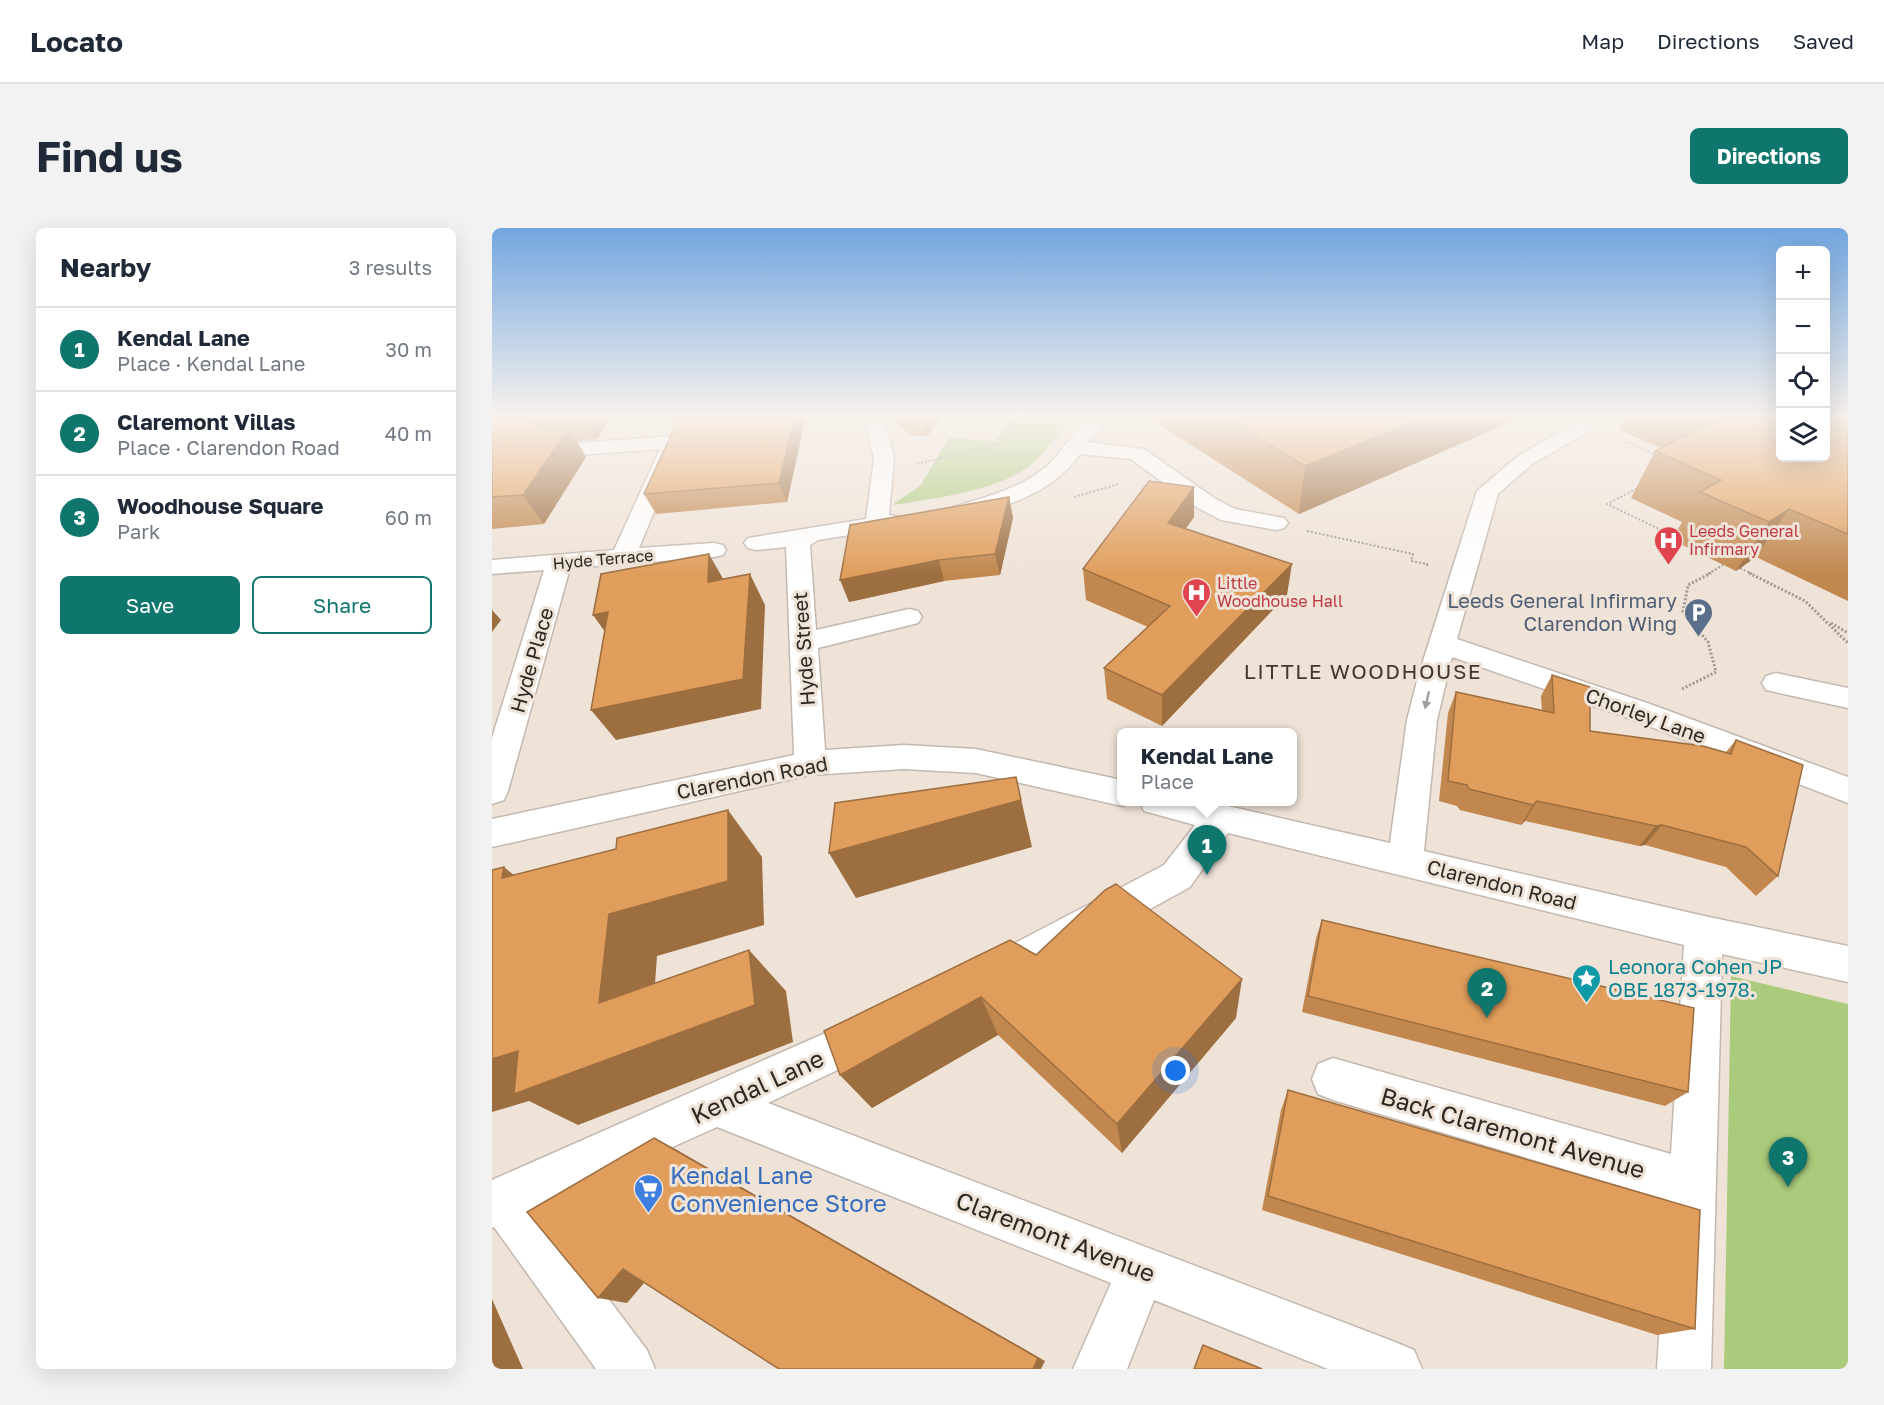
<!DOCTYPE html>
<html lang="en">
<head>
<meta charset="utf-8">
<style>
	:root { --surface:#fff; --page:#f2f2f3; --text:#1f2937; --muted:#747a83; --line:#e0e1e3; --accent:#0f766e }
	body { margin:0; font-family:"Golos Text",sans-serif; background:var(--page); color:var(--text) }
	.controls { position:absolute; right:18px; top:18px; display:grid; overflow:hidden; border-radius:9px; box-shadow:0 6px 24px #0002 }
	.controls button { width:54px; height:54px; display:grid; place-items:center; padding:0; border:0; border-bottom:2px solid var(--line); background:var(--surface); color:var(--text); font:30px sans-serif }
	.you { position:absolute; left:684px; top:843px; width:21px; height:21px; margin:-15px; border:4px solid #fff; border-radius:50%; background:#1a73e8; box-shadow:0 0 0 9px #1a73e833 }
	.badge { display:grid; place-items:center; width:39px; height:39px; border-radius:50%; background:var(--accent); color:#fff; font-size:20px; font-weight:700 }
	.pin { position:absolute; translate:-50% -50px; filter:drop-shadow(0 2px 3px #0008) }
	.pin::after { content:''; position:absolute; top:32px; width:21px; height:18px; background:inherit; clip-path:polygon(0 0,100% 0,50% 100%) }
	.popup { position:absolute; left:625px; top:500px; width:180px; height:78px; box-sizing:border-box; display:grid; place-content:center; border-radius:9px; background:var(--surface); filter:drop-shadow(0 2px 4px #0005); font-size:20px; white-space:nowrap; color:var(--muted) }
	.popup b { font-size:22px; color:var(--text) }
	.popup::after { content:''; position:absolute; left:50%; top:100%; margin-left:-12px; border:12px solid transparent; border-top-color:var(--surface) }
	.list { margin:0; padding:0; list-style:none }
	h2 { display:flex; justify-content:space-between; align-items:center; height:78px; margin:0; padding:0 24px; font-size:26px }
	h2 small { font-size:20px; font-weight:400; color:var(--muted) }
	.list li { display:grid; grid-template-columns:39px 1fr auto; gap:18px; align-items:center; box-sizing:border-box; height:84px; padding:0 24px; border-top:2px solid var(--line) }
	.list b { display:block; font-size:22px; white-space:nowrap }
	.list p { margin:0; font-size:20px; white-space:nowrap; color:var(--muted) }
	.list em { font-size:20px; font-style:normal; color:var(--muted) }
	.actions { display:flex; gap:12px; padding:18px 24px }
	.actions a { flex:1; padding:14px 0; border:2px solid var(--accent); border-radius:9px; text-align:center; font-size:21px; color:var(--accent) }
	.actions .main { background:var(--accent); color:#fff }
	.icon { flex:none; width:33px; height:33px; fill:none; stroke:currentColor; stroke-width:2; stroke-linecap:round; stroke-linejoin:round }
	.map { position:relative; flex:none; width:1356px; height:1141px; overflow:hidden; border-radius:9px }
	header { display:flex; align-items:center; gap:36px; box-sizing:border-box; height:84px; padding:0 30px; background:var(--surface); border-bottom:2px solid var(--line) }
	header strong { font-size:28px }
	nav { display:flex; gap:33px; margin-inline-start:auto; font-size:21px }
	.intro { display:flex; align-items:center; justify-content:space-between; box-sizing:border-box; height:144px; padding:0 36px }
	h1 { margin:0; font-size:42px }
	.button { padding:15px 27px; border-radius:9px; background:var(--accent); color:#fff; font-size:21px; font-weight:700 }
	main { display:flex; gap:36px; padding:0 36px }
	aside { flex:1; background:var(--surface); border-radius:9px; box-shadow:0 6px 24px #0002 }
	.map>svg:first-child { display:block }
	.green { fill:#abcb7c }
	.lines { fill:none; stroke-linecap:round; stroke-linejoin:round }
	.minor-casing { stroke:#c4b8ae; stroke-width:3 }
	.path-far1 { stroke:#a0978f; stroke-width:2; stroke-dasharray:2 2; stroke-linecap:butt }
	.path { stroke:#a0978f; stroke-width:3; stroke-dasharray:2 2; stroke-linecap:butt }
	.minor { fill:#fff; fill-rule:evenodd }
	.wall { fill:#c1874e }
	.shaded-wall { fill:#9d6e40 }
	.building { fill:#e09d5b; stroke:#9d6e40; stroke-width:1.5 }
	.oneway { fill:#a09e9c }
	.labels { text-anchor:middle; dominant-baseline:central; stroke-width:6; stroke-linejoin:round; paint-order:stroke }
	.far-health-label { font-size:16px; fill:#be3a42; stroke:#efe3d8; text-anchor:start }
	.far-street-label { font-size:16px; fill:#2b2723; stroke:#efe3d8 }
	.service-label { font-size:20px; fill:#4e5e75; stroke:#efe3d8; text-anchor:end }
	.street-label { font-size:20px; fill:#2b2723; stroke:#efe3d8 }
	.culture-label { font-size:20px; fill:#0d838f; stroke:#efe3d8; text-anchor:start }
	.neighbourhood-label { font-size:21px; letter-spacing:1.5px; fill:#41372f; stroke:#efe3d8 }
	.near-street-label { font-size:24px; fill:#2b2723; stroke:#efe3d8 }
	.near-shop-label { font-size:24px; fill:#366cbe; stroke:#efe3d8; text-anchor:start }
</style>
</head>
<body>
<header>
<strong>Locato</strong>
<nav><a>Map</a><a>Directions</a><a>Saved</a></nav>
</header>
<div class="intro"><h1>Find us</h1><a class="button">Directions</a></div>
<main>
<aside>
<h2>Nearby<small>3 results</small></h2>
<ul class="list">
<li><span class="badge">1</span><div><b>Kendal Lane</b><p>Place · Kendal Lane</p></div><em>30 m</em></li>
<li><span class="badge">2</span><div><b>Claremont Villas</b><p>Place · Clarendon Road</p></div><em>40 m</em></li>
<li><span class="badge">3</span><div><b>Woodhouse Square</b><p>Park</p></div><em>60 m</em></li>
</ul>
<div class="actions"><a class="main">Save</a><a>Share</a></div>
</aside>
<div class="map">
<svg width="1356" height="1141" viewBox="0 0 1356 1141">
	<rect width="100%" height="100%" fill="#efe3d8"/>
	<path class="green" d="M517 188H593C562 200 558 224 535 240 501 263 440 271 400 277L428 258 457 210 503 213Z
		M1239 748 1356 776V1141H1232Z"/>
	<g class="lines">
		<defs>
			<path id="minor" d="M372 188H392L402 230 397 287 408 289 412 294 408 299 326 312 318 317 324 402 417 381 426 383 430 389 426 395 326 420 333 522 412 517 484 521 630 552V574H642L630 578 484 545 412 541 318 547 0 619V591L302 527 294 319 264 322 256 320 252 315 256 310 374 291 382 230Z
				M599 188H623L596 214 652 221 722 270 743 281 792 290 796 295 792 300 784 302 729 292 706 280 639 231 588 226C561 264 520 276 477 289L469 291 461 289 458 284 461 279C497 268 536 259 562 231 575 217 583 200 599 188Z
				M1095 188H1120L1117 192 1040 236 1006 266 965 411 1158 476 1356 549V575L1136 490 960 429 945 492 932 623 1212 688 1356 718V754L1230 726 1219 1141H1165L1176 972 841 872 826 866 820 851 826 836 841 830 1179 926 1192 717 736 605 698 659 515 760 501 765 487 760 481 747 487 734 672 637 703 597 652 583 648 574H718L898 615 915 492 926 449 985 263 1026 228Z
				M181 208 188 210 191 214 147 320 222 315 231 317 234 322 231 327 222 329 78 340 16 563 12 572 0 576V510L52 342 0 346V332L122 322 168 221 72 228 65 226 62 222 65 218 72 216Z
				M1284 445 1356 460V480L1274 462 1270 455 1274 448Z
				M381 784 396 790 402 804 396 818 276 875 903 1114 922 1122 930 1141H836L662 1072 635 1141H581L619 1055 225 899 47 979 155 1122 163 1141H104L2 999 0 1000V952Z"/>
		</defs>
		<use href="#minor" class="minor-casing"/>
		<path class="path-far1" d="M1130 212 1165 227
			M425 236 511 215 526 188
			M1148 259 1115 276 1184 309
			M582 269 627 256
			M815 303 921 326 919 333 935 336V338
			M1248 340 1260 346
			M1216 346 1231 337"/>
		<path class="path" d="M1257 345 1313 373 1356 415
			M1339 395 1356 405
			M1190 461 1224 444 1216 414 1191 384 1196 357 1219 345"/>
		<use href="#minor" class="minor"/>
	</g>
	<path class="wall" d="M0 188H119L105 211 84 213 94 229 52 296 0 301Z
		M314 188 295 274 164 286 152 266Z
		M398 188H450L435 208 418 207Z
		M657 188H1032L807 286 657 190Z
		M1133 188H1356V373L1264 329 1244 343 1180 312 1190 294 1139 270 1163 223 1169 220 1127 202Z
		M517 269 521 290 508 347 452 353 357 374Z
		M702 289 693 301 795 367 670 498 615 471 612 440 656 399 594 372 591 341Z
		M1060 447 1098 503 1234 524 1244 512 1286 648 1264 668 1234 639 1153 617 1147 618 1033 593 1029 597 968 582 965 578 947 573 956 485 964 464 1050 483 1049 468Z
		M830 692 1196 864 1173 878 810 784 824 710Z
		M544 727 744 790 630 925 506 807 380 880 348 847Z
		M796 862 1203 1101 1165 1107 770 982 789 882Z"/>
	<path class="shaded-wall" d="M47 188H48L66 216 60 222 42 194Z
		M91 188H119L105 211Z
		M303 188H314L295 274 287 255Z
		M431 188H450L435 208Z
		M937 188H1032L807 286 813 238Z
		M77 200 94 229 52 296 31 267Z
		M702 259V289L676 326V295Z
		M517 269 521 290 508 347 503 326Z
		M1297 281 1264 329 1244 343 1277 294Z
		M217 326 234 356 216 354Z
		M447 332 452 353 357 374 348 352Z
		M800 336 795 367 670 498V467Z
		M258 346 273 377 269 481 124 512 99 482Z
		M0 382 9 392 0 404Z
		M116 384 123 418 101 387Z
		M524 549 540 619 364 670 337 625Z
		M1045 573 1033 593 1029 597 1041 577Z
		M236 582 270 629 272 697 165 728 159 812 107 775 117 686Z
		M1170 597 1153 617 1147 618 1164 598Z
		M12 639 66 683 10 650Z
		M257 722 294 763 301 814 86 897 37 873 0 884V831Z
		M750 751 744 790 630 925 625 896Z
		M489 769 506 807 380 880 348 847Z
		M162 910 185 922 553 1133 549 1141H541Z
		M131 1041 158 1048 135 1075 106 1070Z
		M0 1071 31 1141H0Z"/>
	<path class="building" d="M35 188H47L42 194 46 200 54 202 77 200 31 267 0 269V190Z
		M184 188H303L287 255 152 266 184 196 181 191Z
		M729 188H937L813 238Z
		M1229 188H1288V230H1334V188H1356V306L1297 281 1277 294 1208 264 1229 252 1163 223 1231 189Z
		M657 253 702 259 676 295 800 336 670 467 612 440 678 378 591 341Z
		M517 269 503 326 447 332 348 352 358 297Z
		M217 326 216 354 258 346 251 451 99 482 116 384 101 387 109 346Z
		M1060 447 1098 459V503L1211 518 1239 526 1244 512 1311 537 1286 648 1254 619 1170 597 1164 598 1045 573 1041 577 977 561 975 557 956 553 964 464 1062 485Z
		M524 549 529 572 337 625 343 575Z
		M236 582V653L117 686 107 775 257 722 263 777 22 866 26 823 0 831V642L12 639 10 650 124 621 125 610Z
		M624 656 750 751 625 896 489 769 348 847 332 803 518 712 544 727 613 662Z
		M830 692 1202 780 1196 864 816 768Z
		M796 862 1208 982 1203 1101 776 968Z
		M162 910 546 1130 541 1141H287L131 1041 106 1070 35 984Z
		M711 1117 770 1141H702Z"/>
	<defs><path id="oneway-solid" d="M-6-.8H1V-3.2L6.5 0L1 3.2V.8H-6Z" transform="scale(1.5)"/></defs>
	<use class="oneway" href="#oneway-solid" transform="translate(935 472) rotate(103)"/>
	<linearGradient id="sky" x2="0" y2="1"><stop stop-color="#72a6e0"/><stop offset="0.54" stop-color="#f8f2ed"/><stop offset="1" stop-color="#f8f2ed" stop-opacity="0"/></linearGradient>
	<rect width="1356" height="348" fill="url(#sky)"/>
	<defs>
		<symbol id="hospital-pin" viewBox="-11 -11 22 30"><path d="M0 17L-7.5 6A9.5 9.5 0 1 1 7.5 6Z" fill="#e0444e" stroke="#efe3d8"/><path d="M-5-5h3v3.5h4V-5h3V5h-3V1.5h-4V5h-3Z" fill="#fff"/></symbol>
		<symbol id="parking-pin" viewBox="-11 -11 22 30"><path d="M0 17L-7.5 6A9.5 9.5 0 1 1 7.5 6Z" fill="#5c6f8a" stroke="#efe3d8"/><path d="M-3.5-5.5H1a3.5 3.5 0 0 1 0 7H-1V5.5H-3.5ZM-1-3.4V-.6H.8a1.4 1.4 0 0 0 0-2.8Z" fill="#fff"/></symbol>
		<symbol id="sight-pin" viewBox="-11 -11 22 30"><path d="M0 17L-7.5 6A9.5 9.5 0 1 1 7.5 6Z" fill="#0f9aa8" stroke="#efe3d8"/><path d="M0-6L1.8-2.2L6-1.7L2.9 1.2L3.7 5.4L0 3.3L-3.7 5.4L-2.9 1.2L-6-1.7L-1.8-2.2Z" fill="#fff"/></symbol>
		<symbol id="supermarket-pin" viewBox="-11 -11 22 30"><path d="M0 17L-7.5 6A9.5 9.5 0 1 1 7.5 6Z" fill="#3f7fe0" stroke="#efe3d8"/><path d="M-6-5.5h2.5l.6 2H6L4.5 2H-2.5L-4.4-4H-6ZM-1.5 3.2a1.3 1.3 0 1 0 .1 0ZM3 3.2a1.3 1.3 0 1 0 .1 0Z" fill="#fff"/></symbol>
	</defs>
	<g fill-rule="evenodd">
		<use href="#hospital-pin" x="1160" y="296" width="33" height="45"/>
		<use href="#hospital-pin" x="688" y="348" width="33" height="45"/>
		<use href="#parking-pin" x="1190" y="368" width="33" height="45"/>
		<use href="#sight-pin" x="1078" y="734" width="33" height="45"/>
		<use href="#supermarket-pin" x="140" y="944" width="33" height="45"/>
	</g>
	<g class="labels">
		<g class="far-health-label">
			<text x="1197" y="303">Leeds General<tspan x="1197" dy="18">Infirmary</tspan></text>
			<text x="725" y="355">Little<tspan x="725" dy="18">Woodhouse Hall</tspan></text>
		</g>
		<g class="far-street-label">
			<text transform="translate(111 331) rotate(-5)">Hyde Terrace</text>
		</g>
		<g class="service-label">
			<text x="1185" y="372">Leeds General Infirmary<tspan x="1185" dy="23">Clarendon Wing</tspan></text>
		</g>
		<g class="street-label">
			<text transform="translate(311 421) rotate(-94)">Hyde Street</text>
			<text transform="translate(39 432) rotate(-74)">Hyde Place</text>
			<text transform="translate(1154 487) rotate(20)">Chorley Lane</text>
			<text transform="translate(260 549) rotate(-11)">Clarendon Road</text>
			<text transform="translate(1010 656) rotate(14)">Clarendon Road</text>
		</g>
		<g class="culture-label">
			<text x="1116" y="738">Leonora Cohen JP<tspan x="1116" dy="23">OBE 1873-1978.</tspan></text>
		</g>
		<g class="neighbourhood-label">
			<text x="871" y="443">LITTLE WOODHOUSE</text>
		</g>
		<g class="near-street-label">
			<text transform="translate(265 858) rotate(-25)">Kendal Lane</text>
			<text transform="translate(1021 904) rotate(16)">Back Claremont Avenue</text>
			<text transform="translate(564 1008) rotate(21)">Claremont Avenue</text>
		</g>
		<g class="near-shop-label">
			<text x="178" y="946">Kendal Lane<tspan x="178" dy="28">Convenience Store</tspan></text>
		</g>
	</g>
</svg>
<div class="controls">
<button>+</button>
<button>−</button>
<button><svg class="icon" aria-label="locate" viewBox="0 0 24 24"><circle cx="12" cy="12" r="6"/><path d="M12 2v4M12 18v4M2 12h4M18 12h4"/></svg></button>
<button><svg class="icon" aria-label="layers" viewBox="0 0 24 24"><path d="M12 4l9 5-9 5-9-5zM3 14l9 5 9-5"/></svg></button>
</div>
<div class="you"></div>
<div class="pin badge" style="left:715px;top:647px">1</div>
<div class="popup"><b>Kendal Lane</b>Place</div>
<div class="pin badge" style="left:995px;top:790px">2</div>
<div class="pin badge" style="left:1296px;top:959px">3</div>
</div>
</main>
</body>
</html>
